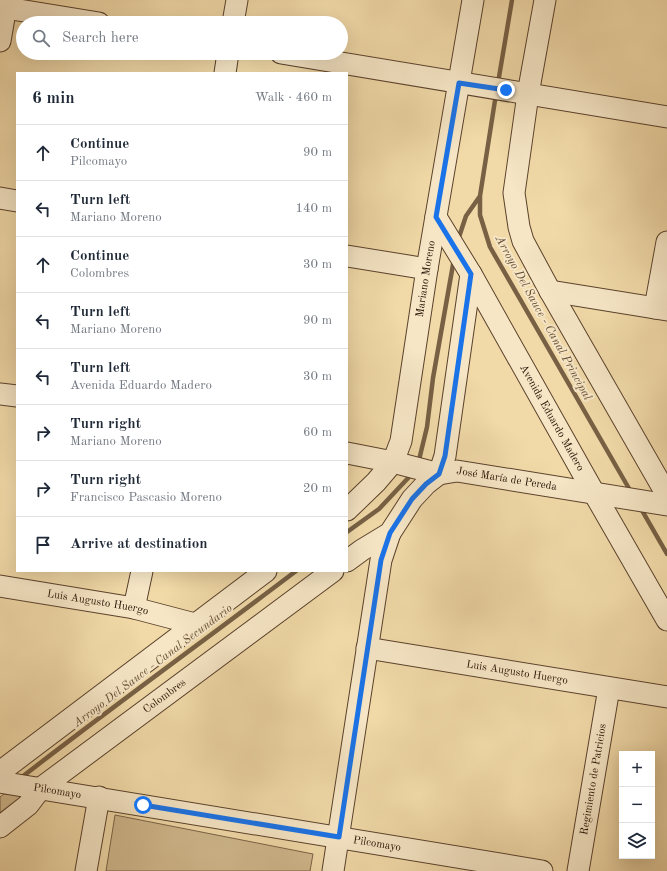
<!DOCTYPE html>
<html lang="en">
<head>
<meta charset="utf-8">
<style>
	:root { --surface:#fff; --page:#f2f2f3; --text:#1f2937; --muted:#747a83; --line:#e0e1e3 }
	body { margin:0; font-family:"Old Standard TT",serif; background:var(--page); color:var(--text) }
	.controls { position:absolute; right:12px; bottom:12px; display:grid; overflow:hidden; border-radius:0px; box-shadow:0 4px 16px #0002 }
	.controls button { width:36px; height:36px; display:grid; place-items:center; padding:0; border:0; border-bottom:1px solid var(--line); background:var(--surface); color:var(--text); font:20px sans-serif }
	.stop { position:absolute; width:12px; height:12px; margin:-9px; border:3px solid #1a73e8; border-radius:50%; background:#fff }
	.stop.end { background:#1a73e8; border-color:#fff; box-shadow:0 1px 4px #0008 }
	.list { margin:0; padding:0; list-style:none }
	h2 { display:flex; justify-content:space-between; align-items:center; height:52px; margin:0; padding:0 16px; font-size:17px }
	h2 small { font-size:13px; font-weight:400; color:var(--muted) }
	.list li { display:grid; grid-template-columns:26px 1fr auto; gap:12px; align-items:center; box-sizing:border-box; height:56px; padding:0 16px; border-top:1px solid var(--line) }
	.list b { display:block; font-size:15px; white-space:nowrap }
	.list p { margin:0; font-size:13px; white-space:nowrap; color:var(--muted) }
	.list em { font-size:13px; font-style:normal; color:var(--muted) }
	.icon { flex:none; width:22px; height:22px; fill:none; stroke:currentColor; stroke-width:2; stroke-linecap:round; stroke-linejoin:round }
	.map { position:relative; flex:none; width:667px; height:871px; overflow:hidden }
	.search { position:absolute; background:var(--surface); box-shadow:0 4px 16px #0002; left:16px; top:16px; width:332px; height:44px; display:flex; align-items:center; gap:10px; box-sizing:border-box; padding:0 14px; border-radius:22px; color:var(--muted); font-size:15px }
	.panel { position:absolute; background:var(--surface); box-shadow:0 4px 16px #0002; left:16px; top:72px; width:332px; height:500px; border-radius:0px }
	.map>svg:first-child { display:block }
	.green { fill:#cfb78c; stroke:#7b6447 }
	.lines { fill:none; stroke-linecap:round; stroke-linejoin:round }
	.stream { stroke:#776044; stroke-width:4.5 }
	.minor-casing { stroke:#5a422c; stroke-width:23 }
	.minor { stroke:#f6e6c6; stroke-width:21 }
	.route { stroke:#1a73e8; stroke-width:5 }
	.labels { text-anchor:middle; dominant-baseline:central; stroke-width:4; stroke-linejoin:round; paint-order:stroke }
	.street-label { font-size:11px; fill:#271002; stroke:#f6e6c6 }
	.water-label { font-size:12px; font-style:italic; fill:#634c33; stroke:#f6e6c6 }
</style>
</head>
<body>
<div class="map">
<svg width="667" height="871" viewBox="0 0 667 871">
	<rect width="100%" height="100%" fill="#f1d9a8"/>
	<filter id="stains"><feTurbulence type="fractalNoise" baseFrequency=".005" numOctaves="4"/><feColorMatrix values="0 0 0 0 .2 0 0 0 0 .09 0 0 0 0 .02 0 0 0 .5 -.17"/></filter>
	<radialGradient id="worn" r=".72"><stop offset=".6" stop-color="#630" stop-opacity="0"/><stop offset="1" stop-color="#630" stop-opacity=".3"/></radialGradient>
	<path class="green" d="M4 794 21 795 23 801 0 819V797Z
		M115 815 313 854 310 871H106Z"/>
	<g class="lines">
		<path class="stream" d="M498 83 512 0
			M496 94 480 196V215L490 247 631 492
			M458 240 466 216 480 196
			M419 460 427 427 433 378 454 259
			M640 507 667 554
			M347 532 379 509 410 476
			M22 777C112 707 205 640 296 571"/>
		<defs>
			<g id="minor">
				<path d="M545 0 528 94 514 193 519 227 523 241 550 291 667 495"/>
				<path d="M0 7 99 23"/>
				<path d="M233 23 237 0"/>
				<path d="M0 41 7 0"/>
				<path d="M281 53 667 117"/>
				<path d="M225 73 228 53"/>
				<path d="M0 198 17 201"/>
				<path id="s1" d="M436 217 471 274 594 493 667 620"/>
				<path d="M347 256 427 269"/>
				<path d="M550 291 667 310"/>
				<path d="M655 308 667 242"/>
				<path d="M0 394 17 396"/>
				<path id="s2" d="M347 453 393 462 439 474 457 471 667 505"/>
				<path d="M439 474 445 456 471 274"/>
				<path id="s3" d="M347 510 376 482 393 462 401 441 427 269 473 0"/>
				<path d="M347 561 362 550 390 533 412 499 426 484 439 474"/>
				<path id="s4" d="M0 586 134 608 195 624"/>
				<path d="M134 608 142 571"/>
				<path id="s5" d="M367 648 667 697"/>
				<path d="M0 772 266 571"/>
				<path id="s6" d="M0 782 542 871"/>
				<path id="s7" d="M0 827 28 805 41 788 333 571"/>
				<path d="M86 871 99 797"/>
				<path d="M333 871 381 560 390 533"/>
				<path id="s8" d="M578 871 609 688"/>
			</g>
		</defs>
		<use href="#minor" class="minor-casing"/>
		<use href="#minor" class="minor"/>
	</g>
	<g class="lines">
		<path class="route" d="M143 805 339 837 381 560 390 533 412 499 426 484 439 474 445 456 471 274 436 217 459 83 506 90"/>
	</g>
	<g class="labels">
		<g class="street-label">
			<text stroke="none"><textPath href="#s3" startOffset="253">Mariano Moreno</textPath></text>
			<text stroke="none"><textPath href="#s1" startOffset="232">Avenida Eduardo Madero</textPath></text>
			<text stroke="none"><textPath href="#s2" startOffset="163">José María de Pereda</textPath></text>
			<text stroke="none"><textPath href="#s4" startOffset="99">Luis Augusto Huergo</textPath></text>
			<text stroke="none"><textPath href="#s5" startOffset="152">Luis Augusto Huergo</textPath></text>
			<text stroke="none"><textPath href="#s7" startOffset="211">Colombres</textPath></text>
			<text stroke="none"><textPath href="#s8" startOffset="93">Regimiento de Patricios</textPath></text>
			<text stroke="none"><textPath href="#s6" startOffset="58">Pilcomayo</textPath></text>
			<text stroke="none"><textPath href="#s6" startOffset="382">Pilcomayo</textPath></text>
		</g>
		<g class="water-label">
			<text transform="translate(543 318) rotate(61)">Arroyo Del Sauce - Canal Principal</text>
			<text transform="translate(153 666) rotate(-37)">Arroyo Del Sauce - Canal Secundario</text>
		</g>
	</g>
	<rect width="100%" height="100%" filter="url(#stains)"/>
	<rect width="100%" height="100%" fill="url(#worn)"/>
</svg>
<div class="controls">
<button>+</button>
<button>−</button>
<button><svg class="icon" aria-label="layers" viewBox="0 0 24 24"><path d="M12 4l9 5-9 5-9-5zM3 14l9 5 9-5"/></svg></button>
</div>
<div class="stop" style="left:143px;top:805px"></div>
<div class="stop end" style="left:506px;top:90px"></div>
<div class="search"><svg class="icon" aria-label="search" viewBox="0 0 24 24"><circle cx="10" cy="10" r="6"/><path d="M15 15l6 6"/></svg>Search here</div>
<section class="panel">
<h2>6 min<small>Walk · 460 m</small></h2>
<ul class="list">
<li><svg class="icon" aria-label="ahead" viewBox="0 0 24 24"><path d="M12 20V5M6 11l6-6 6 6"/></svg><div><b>Continue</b><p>Pilcomayo</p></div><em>90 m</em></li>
<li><svg class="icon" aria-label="left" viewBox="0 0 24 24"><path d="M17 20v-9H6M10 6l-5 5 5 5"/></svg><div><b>Turn left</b><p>Mariano Moreno</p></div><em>140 m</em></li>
<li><svg class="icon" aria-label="ahead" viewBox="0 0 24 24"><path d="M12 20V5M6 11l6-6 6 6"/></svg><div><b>Continue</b><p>Colombres</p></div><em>30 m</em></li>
<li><svg class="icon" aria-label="left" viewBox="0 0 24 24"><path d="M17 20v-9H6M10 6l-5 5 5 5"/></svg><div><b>Turn left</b><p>Mariano Moreno</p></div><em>90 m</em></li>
<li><svg class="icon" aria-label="left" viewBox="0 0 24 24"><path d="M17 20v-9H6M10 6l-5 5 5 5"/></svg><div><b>Turn left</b><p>Avenida Eduardo Madero</p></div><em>30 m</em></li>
<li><svg class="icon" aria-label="right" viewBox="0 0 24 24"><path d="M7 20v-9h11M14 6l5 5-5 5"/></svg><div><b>Turn right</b><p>Mariano Moreno</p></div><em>60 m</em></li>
<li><svg class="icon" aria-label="right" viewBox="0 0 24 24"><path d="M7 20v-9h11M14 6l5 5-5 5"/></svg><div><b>Turn right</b><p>Francisco Pascasio Moreno</p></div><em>20 m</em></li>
<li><svg class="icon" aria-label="arrive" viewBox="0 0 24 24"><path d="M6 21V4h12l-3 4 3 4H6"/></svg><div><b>Arrive at destination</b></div></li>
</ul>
</section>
</div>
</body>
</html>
